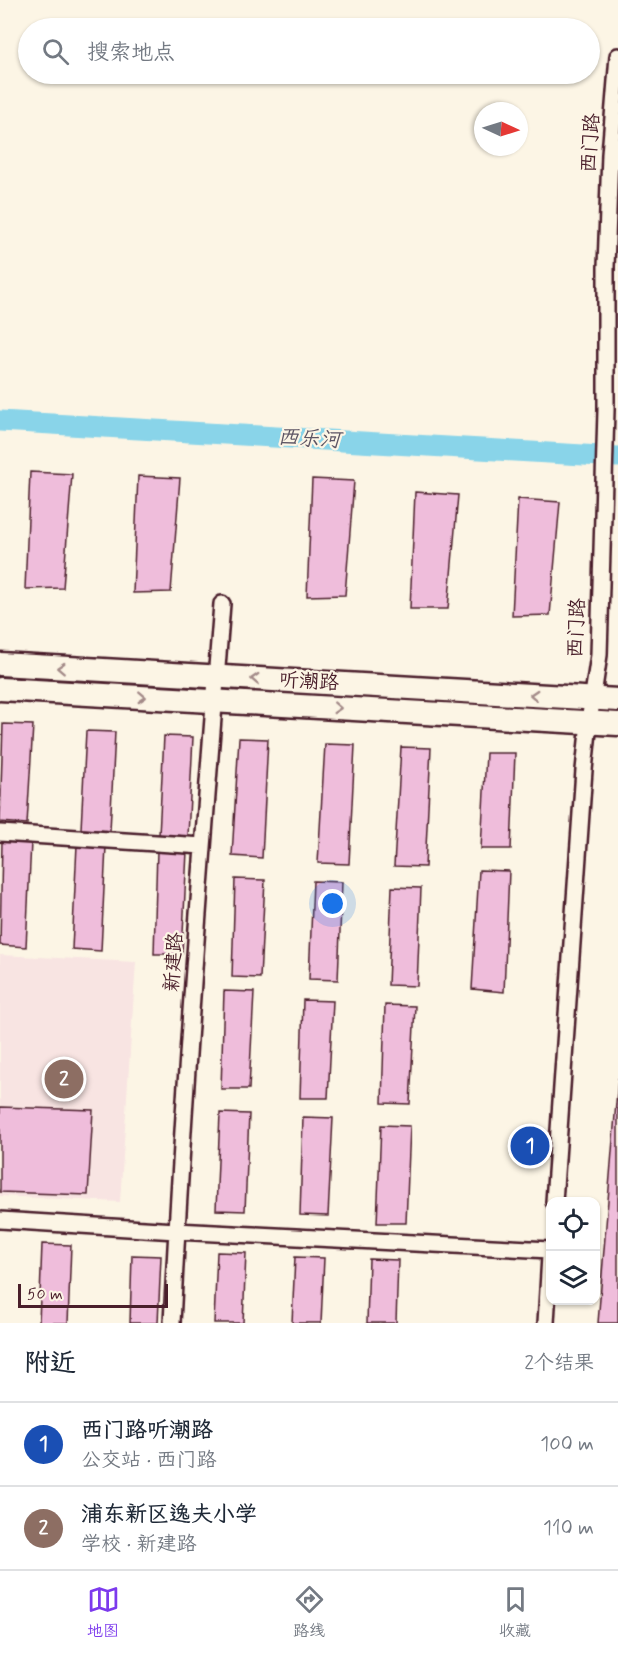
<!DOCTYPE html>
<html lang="zh">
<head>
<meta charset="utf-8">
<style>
	:root { --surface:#fff; --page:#f2f2f3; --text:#1f2937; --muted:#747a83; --line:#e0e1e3; --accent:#7c3aed }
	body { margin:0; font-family:Mynerve,"LXGW WenKai TC",sans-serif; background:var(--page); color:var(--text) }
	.controls { position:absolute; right:18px; bottom:18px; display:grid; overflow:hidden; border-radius:12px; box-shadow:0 2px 4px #0004 }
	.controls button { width:54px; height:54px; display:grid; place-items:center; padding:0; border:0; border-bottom:2px solid var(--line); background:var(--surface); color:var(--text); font:30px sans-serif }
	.compass { position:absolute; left:474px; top:102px; width:54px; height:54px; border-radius:50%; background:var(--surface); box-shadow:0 2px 4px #0004; rotate:94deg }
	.scale { position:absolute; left:18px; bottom:15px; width:150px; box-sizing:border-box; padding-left:6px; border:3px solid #4a1f2b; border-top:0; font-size:16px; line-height:21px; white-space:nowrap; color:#4a1f2b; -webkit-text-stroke:4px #fcf5e5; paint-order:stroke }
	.you { position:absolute; left:333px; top:904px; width:21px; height:21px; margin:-15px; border:4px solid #fff; border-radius:50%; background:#1a73e8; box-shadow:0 0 0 9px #1a73e833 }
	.badge { display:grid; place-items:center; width:39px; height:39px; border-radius:50%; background:var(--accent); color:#fff; font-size:20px; font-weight:700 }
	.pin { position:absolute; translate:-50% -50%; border:3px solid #fff; box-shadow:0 2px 6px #0006 }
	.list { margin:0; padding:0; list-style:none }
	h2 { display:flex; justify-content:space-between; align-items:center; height:78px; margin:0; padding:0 24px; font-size:26px }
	h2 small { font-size:20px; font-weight:400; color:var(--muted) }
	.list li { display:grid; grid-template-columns:39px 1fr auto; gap:18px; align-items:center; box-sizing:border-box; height:84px; padding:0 24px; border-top:2px solid var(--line) }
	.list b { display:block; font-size:22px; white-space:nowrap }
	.list p { margin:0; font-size:20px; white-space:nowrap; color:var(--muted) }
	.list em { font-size:20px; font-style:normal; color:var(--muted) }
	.icon { flex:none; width:33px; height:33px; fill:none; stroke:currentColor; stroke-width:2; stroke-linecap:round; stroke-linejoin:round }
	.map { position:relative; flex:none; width:618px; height:1323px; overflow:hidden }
	.search { position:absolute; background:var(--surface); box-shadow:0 2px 4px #0004; left:18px; right:18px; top:18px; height:66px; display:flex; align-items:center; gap:15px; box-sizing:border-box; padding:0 21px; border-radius:33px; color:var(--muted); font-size:22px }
	.sheet { height:246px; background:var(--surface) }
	nav { display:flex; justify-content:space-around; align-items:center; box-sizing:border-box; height:84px; border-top:2px solid var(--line); background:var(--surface); font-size:16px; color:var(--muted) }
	nav a { display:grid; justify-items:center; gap:3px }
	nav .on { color:var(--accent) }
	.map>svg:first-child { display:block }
	.built { fill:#f8e4e2 }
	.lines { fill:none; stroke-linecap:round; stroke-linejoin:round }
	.canal { stroke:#89d4e9; stroke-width:21 }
	.building { fill:#efbddb; stroke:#4a1f2b; stroke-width:1.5 }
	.street-casing { stroke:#4a1f2b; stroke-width:20 }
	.secondary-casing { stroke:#4a1f2b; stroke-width:27 }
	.street { stroke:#fcf5e5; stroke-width:15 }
	.secondary { stroke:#fcf5e5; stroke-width:22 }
	.oneway { stroke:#a38a88 }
	.labels { text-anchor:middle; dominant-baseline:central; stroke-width:4.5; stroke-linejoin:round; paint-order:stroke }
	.street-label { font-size:20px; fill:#4a1f2b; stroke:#fcf5e5 }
	.water-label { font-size:21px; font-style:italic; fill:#5d5564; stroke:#fcf5e5 }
</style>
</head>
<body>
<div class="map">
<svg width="618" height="1323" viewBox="0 0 618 1323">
	<rect width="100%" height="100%" fill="#fcf5e5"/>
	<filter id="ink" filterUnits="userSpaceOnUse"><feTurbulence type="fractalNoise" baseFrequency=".0167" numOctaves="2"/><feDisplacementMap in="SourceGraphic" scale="12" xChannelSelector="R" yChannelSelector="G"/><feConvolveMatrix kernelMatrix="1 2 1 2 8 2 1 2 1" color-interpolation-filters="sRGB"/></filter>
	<g filter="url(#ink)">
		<path class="built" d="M0 955 136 962 120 1202 0 1196Z"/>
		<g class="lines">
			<path class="canal" d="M0 421 618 457"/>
		</g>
		<path class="building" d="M30 472 72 474 63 588 25 589Z
			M138 476 180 478 171 592 133 593Z
			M312 479 354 481 345 595 307 596Z
			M415 492 458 495 448 609H410Z
			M518 499 560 502 550 615 512 616Z
			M3 724 33 725 27 824 0 822Z
			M86 731 115 732 110 831 81 829Z
			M164 736 193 737 188 836 159 835Z
			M239 738 268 739 262 858 232 856Z
			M325 744 355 745 349 864 318 863Z
			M401 747 431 748 425 867 394 866Z
			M486 753H515L511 849H481Z
			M2 841 31 842 26 947 0 945Z
			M77 845 106 846 101 951 72 949Z
			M157 850 187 851 182 954H154Z
			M479 870 509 871 504 992 472 989Z
			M235 879 265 880 260 978 232 977Z
			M313 881 342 882 338 980 309 979Z
			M392 887 421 888 417 986 388 985Z
			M224 991 254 992 249 1089H221Z
			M303 1000 333 1001 328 1098H300Z
			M385 1005 415 1006 410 1104 382 1103Z
			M618 1078V1323H598Z
			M0 1107 93 1110 88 1195 0 1192Z
			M220 1113 249 1114 245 1211 216 1210Z
			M303 1117 333 1118 328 1216 300 1215Z
			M381 1125 410 1126 406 1223H377Z
			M42 1244 71 1245 68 1323H39Z
			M217 1252 246 1253 243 1323H214Z
			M132 1255 161 1256 158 1323H130Z
			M295 1257 324 1258 321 1323H292Z
			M369 1259 398 1260 396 1323H367Z"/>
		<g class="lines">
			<defs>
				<path id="street" d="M0 833 203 846
					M554 1202 584 770 589 722 599 655 606 410V267L610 154 618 56
					M0 1220 176 1231 550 1250
					M172 1323C184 1083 203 844 222 604
					M546 1323 550 1256"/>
				<path id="secondary" d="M0 664 618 700
					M0 689 618 724"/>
			</defs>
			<use href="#street" class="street-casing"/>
			<use href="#secondary" class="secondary-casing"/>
			<use href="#street" class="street"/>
			<use href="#secondary" class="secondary"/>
		</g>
		<defs><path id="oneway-chevron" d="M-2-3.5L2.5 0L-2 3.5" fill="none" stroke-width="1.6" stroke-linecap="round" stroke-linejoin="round" transform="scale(1.5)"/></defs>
		<g class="oneway">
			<use href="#oneway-chevron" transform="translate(61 668) rotate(-177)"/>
			<use href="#oneway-chevron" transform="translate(255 679) rotate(-177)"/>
			<use href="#oneway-chevron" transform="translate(534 695) rotate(-177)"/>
			<use href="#oneway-chevron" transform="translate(142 697) rotate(3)"/>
			<use href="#oneway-chevron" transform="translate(337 708) rotate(3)"/>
		</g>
	</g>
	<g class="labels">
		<g class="street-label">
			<text transform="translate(591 143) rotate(-86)">西门路</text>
			<text transform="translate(577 628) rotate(-87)">西门路</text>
			<text transform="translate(309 682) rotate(3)">听潮路</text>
			<text transform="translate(174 962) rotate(-86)">新建路</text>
		</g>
		<g class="water-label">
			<text transform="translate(309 439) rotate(3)">西乐河</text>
		</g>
	</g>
</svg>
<div class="controls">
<button><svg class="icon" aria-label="locate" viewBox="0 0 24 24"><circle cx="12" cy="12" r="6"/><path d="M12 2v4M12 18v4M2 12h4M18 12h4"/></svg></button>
<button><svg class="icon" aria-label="layers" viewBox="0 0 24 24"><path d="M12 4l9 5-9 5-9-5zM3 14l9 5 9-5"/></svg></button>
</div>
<svg class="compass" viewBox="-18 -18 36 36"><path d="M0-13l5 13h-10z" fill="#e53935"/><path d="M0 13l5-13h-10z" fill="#747a83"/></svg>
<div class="scale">50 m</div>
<div class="you"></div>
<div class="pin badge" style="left:530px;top:1146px;background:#1a4fb4">1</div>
<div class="pin badge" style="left:64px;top:1079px;background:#8d6e63">2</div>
<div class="search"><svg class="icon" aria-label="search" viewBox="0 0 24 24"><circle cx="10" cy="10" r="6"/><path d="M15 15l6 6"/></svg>搜索地点</div>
</div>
<section class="sheet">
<h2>附近<small>2个结果</small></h2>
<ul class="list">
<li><span class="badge" style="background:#1a4fb4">1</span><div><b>西门路听潮路</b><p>公交站 · 西门路</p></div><em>100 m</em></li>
<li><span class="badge" style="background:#8d6e63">2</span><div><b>浦东新区逸夫小学</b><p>学校 · 新建路</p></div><em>110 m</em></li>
</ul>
</section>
<nav>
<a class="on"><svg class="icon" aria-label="map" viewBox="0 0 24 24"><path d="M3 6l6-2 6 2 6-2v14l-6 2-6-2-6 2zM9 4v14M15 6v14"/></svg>地图</a>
<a><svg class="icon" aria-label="directions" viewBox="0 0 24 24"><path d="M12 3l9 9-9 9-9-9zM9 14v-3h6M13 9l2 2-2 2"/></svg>路线</a>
<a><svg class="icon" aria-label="saved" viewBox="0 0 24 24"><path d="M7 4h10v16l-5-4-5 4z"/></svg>收藏</a>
</nav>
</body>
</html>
